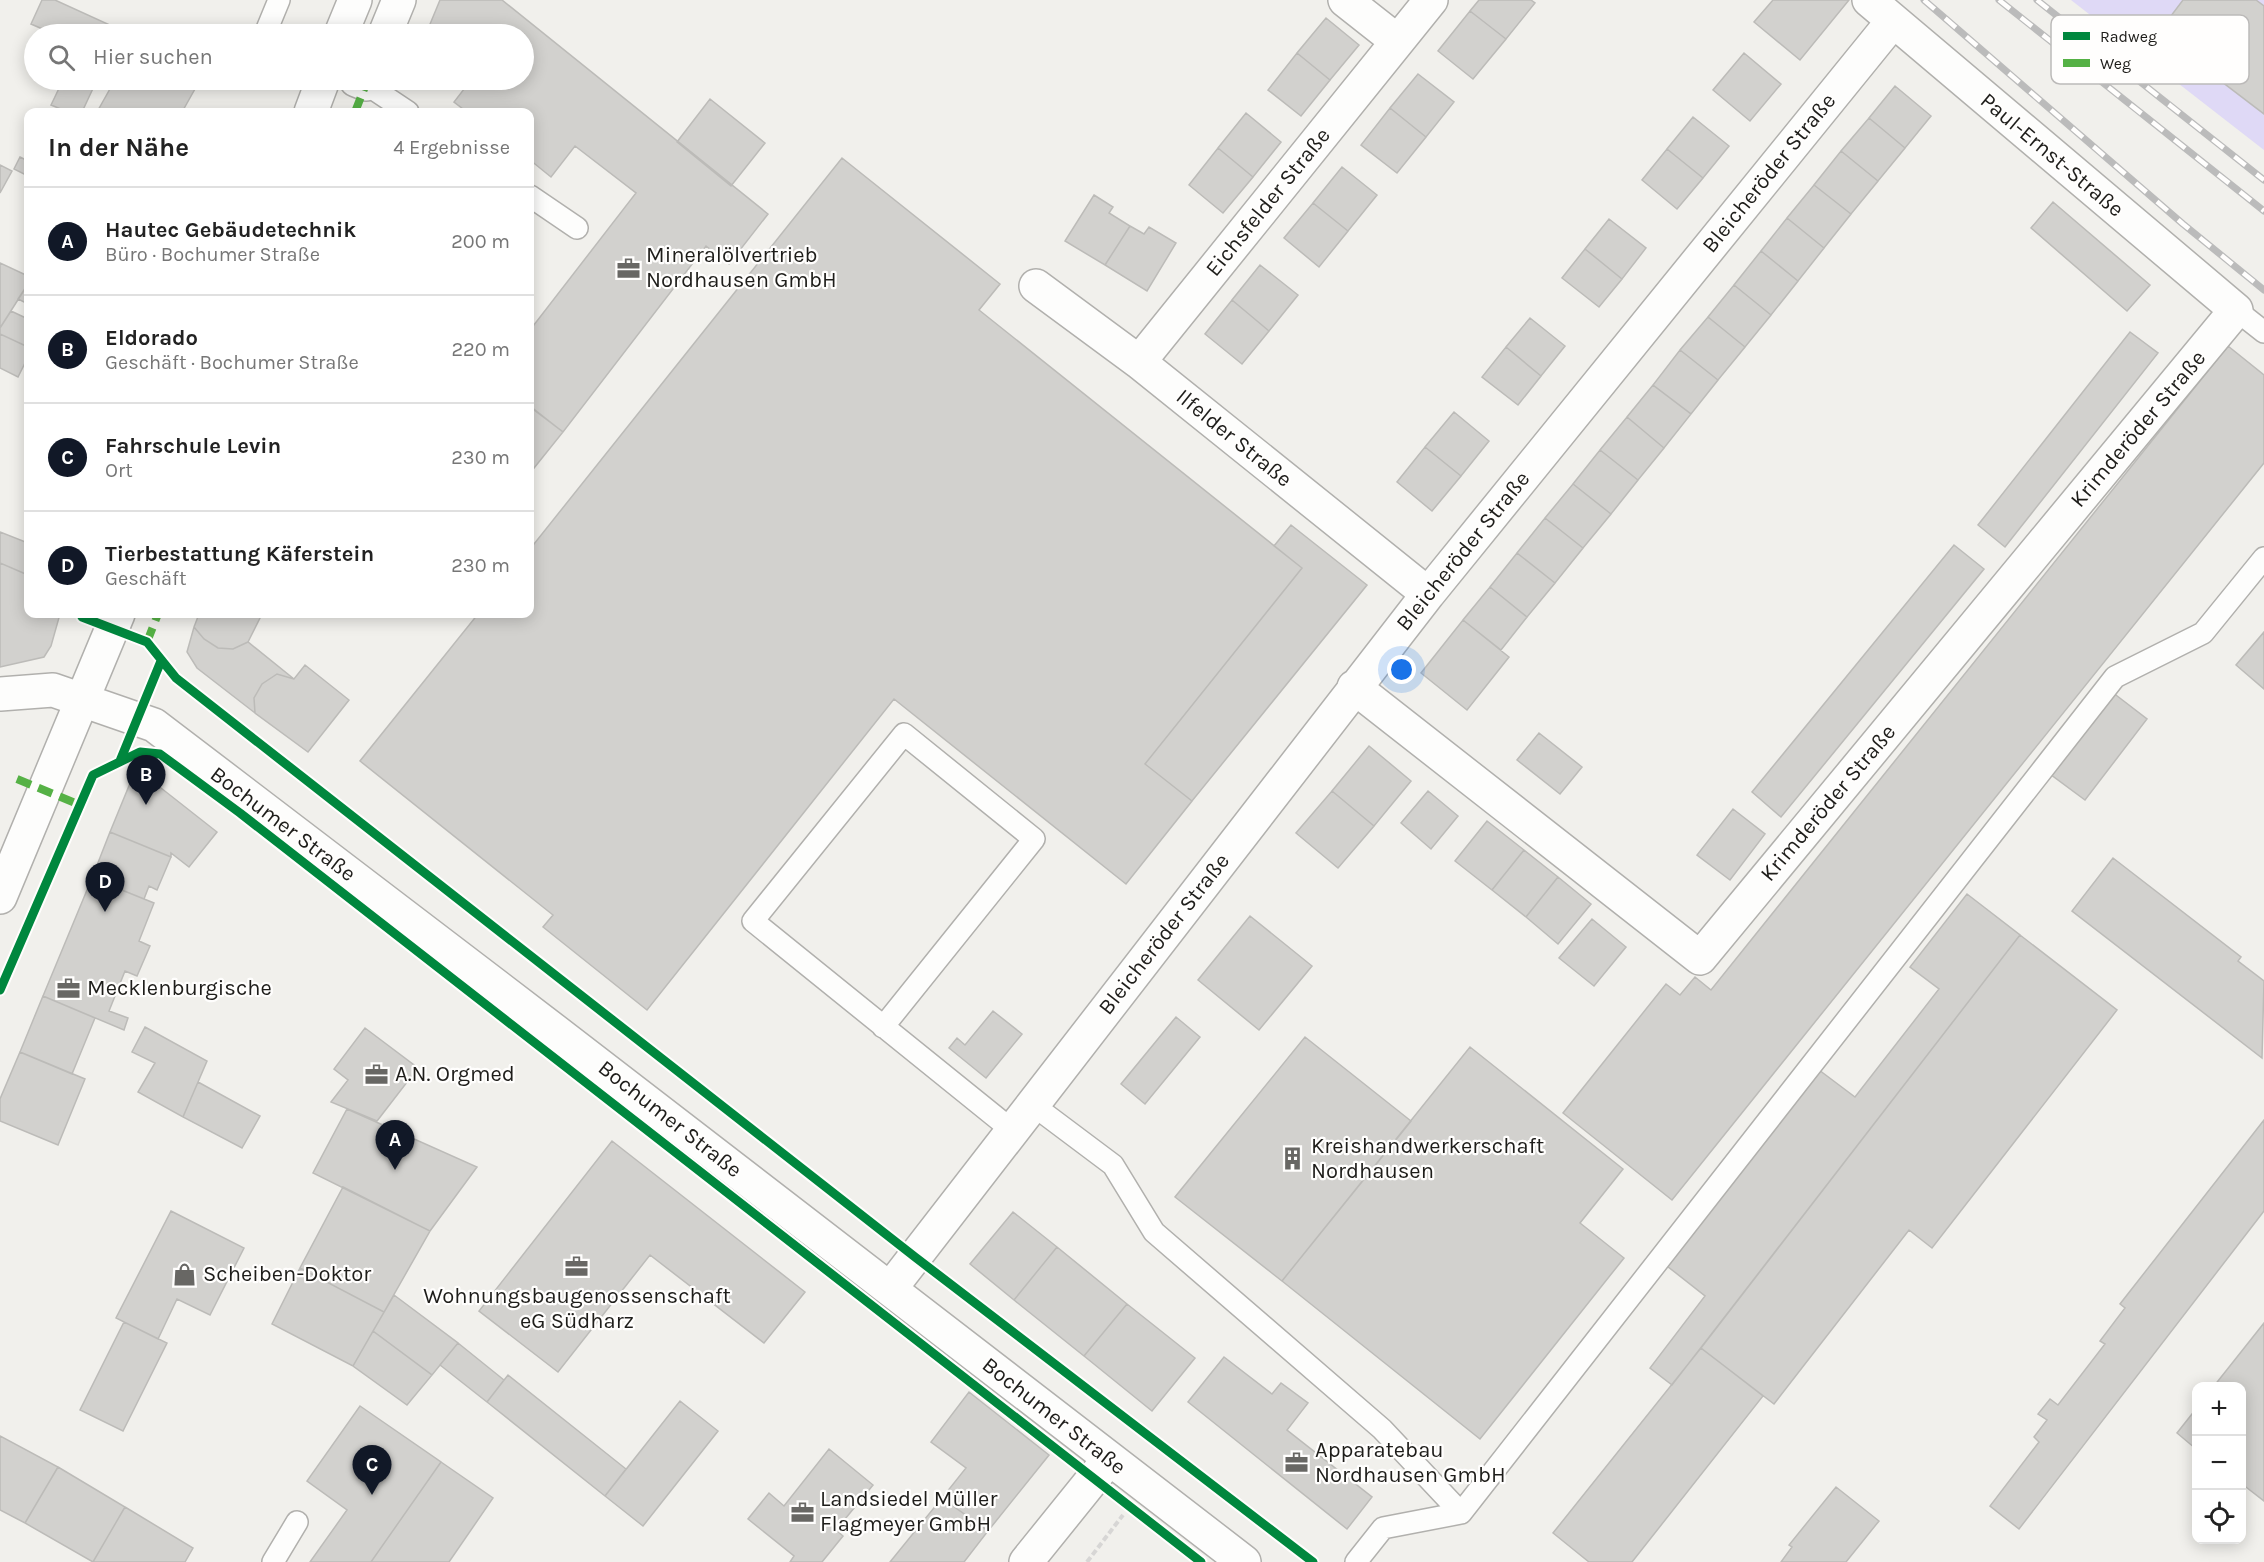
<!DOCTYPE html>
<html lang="de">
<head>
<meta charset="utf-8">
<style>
	:root { --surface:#fff; --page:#f2f2f2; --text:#222; --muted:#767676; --line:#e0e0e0; --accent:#111827 }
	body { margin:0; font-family:Karla,sans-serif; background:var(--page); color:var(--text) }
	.controls { position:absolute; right:18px; bottom:18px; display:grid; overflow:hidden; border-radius:12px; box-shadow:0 3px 15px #0003 }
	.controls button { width:54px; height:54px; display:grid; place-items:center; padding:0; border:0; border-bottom:2px solid var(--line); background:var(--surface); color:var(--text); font:30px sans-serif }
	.you { position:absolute; left:1402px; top:670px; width:21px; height:21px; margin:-15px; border:4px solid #fff; border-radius:50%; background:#1a73e8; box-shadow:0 0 0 9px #1a73e833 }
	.badge { display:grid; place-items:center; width:39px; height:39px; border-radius:50%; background:var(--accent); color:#fff; font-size:20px; font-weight:700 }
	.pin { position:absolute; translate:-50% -50px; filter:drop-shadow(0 2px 3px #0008) }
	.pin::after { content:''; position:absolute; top:32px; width:21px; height:18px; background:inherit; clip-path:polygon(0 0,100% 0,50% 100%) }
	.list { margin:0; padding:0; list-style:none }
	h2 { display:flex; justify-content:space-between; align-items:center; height:78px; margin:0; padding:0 24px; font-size:26px }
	h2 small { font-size:20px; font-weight:400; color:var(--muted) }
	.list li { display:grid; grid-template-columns:39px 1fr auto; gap:18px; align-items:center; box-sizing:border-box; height:108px; padding:0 24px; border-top:2px solid var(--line) }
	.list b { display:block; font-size:22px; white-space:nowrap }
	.list p { margin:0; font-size:20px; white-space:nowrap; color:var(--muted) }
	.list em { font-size:20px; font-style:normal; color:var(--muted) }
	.icon { flex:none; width:33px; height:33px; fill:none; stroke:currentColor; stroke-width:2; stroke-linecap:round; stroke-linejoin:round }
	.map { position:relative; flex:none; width:2264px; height:1562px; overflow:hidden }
	.search { position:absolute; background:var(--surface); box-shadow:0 3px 15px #0003; left:24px; top:24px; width:510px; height:66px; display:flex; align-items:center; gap:15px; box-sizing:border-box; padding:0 21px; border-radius:33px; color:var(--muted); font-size:22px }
	.panel { position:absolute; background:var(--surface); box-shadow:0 3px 15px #0003; left:24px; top:108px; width:510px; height:510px; border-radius:12px }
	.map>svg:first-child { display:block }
	.green { fill:#dfd9f6 }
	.building { fill:#d2d1ce; stroke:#bcbbb8; stroke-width:1.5 }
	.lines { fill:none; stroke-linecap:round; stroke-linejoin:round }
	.service-casing { stroke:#b1b0ad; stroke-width:24 }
	.minor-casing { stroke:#b1b0ad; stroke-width:36 }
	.secondary-casing { stroke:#b1b0ad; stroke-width:36 }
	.path { stroke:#d7d6d5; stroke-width:4; stroke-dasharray:6 3; stroke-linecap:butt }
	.service { stroke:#fdfdfc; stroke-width:21 }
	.minor { stroke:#fdfdfc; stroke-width:33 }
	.secondary { stroke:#fdfdfc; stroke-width:33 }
	.rail-casing { stroke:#bbb; stroke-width:7 }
	.rail { stroke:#fffefd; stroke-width:4.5; stroke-dasharray:14; stroke-linecap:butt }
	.quiet { stroke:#55b145; stroke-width:8; stroke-dasharray:15 8; stroke-linecap:butt }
	.cycleway-casing { stroke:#fffefd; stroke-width:13 }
	.cycleway { stroke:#00873e; stroke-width:9 }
	.labels { text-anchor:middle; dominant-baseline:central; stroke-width:4.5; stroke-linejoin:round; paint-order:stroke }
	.street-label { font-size:22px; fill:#1e1d1a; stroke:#fffefd }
	.poi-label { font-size:22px; fill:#1e1d1a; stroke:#fffefd; text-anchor:start }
	.key { fill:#fffefd; stroke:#bcbab9; stroke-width:1.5 }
	.key-label { font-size:16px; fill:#1e1d1a }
</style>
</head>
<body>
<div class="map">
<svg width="2264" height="1562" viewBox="0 0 2264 1562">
	<rect width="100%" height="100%" fill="#f1f0ec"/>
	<path class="green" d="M2071 0H2264V150Z"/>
	<path class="building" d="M42 0H55L123 31 121 34H54L31 24Z
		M440 0H502L768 214 729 264 706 246 563 432 530 406V330L636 193 575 146 551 177 530 160V112H467L454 102 471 80H524V34H435L428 29Z
		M1479 0H1531L1535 3 1506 39 1470 11Z
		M1773 0H1849L1800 60 1754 22Z
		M2183 0H2256L2264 6V114L2158 33Z
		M1470 11 1506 39 1473 79 1438 51Z
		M1326 18 1359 45 1330 80 1297 53Z
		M1297 53 1330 80 1301 116 1268 90Z
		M1744 53 1781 84 1750 121 1713 90Z
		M1418 74 1454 102 1426 137 1390 108Z
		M63 80 96 82 82 112H68L51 105Z
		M115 80 137 81 200 80 182 112H97Z
		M1895 86 1931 116 1905 148 1869 118Z
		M710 99 765 143 731 186 677 142Z
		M1390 108 1426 137 1397 173 1361 145Z
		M1246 113 1281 142 1253 177 1218 148Z
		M1693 117 1729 146 1703 178 1667 149Z
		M1869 118 1905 148 1878 181 1841 151Z
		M1218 148 1253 177 1223 213 1189 185Z
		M1667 149 1703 178 1677 209 1642 180Z
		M1841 151 1878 181 1851 214 1814 185Z
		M20 157 28 161V176L14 169Z
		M842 158 1000 284 979 310 1302 568 1145 764 1192 801 1126 884 894 699 647 1010 543 927 553 915 360 761 478 614H530V549Z
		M0 165 12 171 0 193Z
		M1342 167 1377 195 1348 231 1313 203Z
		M1814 185 1851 214 1824 248 1787 218Z
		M1094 195 1113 207 1109 213 1130 226 1105 265 1065 241Z
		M2053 202 2150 285 2127 311 2031 228Z
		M1313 203 1348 231 1319 267 1284 238Z
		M1787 218 1824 248 1798 281 1761 251Z
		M1609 219 1646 248 1622 279 1585 249Z
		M1130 226 1144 234 1149 227 1176 243 1147 291 1105 265Z
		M1585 249 1622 279 1599 307 1562 278Z
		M1761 251 1798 281 1771 315 1734 285Z
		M0 263 28 276V284L0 328Z
		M1260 265 1298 295 1269 331 1232 300Z
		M28 284V304L18 299Z
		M1734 285 1771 315 1745 347 1708 317Z
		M1232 300 1269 331 1242 364 1205 334Z
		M11 311 28 319V347L0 334V328Z
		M1708 317 1745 347 1718 380 1680 350Z
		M1530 318 1565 346 1541 376 1506 347Z
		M2130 332 2158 353 2005 547 1978 525Z
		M0 334 28 347V357L18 377 0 368Z
		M2228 346 2264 375V463L1672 1200 1563 1113 1666 984 1680 995 1695 977 1711 990Z
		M1506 347 1541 376 1518 405 1482 377Z
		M1680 350 1718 380 1691 414 1653 385Z
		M1653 385 1691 414 1664 448 1627 417Z
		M530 407 563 432 530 473Z
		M1454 412 1489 441 1461 476 1425 447Z
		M1627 417 1664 448 1638 480 1600 450Z
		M1425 447 1461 476 1432 511 1397 482Z
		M1600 450 1638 480 1611 514 1573 484Z
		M1573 484 1611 514 1583 548 1545 518Z
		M1545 518 1583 548 1555 583 1517 553Z
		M1291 525 1367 585 1192 801 1145 764 1302 568 1274 546Z
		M0 532 28 543V575L0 563Z
		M1954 545 1984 569 1781 817 1752 792Z
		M1517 553 1555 583 1527 617 1490 587Z
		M0 563 28 575V614H60L51 646 44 657 0 667Z
		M1490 587 1527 617 1501 650 1463 620Z
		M199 614H262L248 642 233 649 218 648 204 639 194 627Z
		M1463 620 1509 657 1467 710 1421 673Z
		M194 627 204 639 218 648 233 649 248 642 294 679 277 674 262 684 254 698 255 713 197 668 187 652Z
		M2264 632V689L2236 665Z
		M305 665 349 700 308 752 255 713 254 698 262 684 277 674 294 679Z
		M2112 692 2147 719 2085 800 2050 774Z
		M1539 733 1582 767 1560 794 1517 760Z
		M1369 746 1411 781 1374 826 1332 791Z
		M147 777 217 832 189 867 171 853V857L110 832 131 781Z
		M1332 791 1374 826 1338 868 1296 833Z
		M1428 791 1458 816 1431 849 1401 823Z
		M1733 809 1765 834 1730 880 1697 855Z
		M1487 821 1524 850 1492 890 1455 861Z
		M110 832 171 857 157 890 149 886 144 899 92 878Z
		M1524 850 1558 877 1526 917 1492 890Z
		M2113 858 2241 957 2238 961 2264 981 2262 1058 2072 911Z
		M1558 877 1591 904 1558 944 1526 917Z
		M92 878 154 903 139 941 150 946 137 976 125 971 109 1011 128 1018 124 1030 43 996Z
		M1967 894 2020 935 1672 1385 1650 1368 1705 1296 1667 1266 1819 1070 1855 1097 1939 989 1910 967Z
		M1250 916 1312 966 1259 1030 1198 980Z
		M1592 919 1626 947 1594 986 1559 958Z
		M2020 935 2117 1010 1932 1248 1909 1230 1774 1404 1701 1348Z
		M43 996 95 1018 72 1074 20 1052Z
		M993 1011 1022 1034 986 1078 949 1048 957 1038 965 1045Z
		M1176 1017 1200 1037 1145 1104 1121 1084Z
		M145 1027 207 1061 183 1117 138 1092 155 1063 132 1052Z
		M365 1028 418 1068 377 1121 331 1102 348 1080 334 1069Z
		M1305 1037 1411 1121 1282 1281 1175 1197Z
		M1470 1047 1623 1169 1580 1223 1624 1258 1480 1439 1282 1281Z
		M20 1052 85 1079 58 1145 0 1121V1099Z
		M198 1082 260 1116 242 1148 183 1117Z
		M347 1109 477 1167 430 1231 313 1173Z
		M2264 1120V1211L2019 1529 1990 1506 2039 1442 2034 1437 2047 1420 2038 1414 2050 1399 2058 1405 2105 1344 2100 1341 2125 1308 2120 1304Z
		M612 1141 805 1292 764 1343 650 1255 558 1372 479 1311Z
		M343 1187 430 1231 384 1312 300 1268Z
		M171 1211 244 1248 210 1315 177 1299 158 1339 116 1318Z
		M1013 1212 1057 1247 1014 1300 970 1264Z
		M1057 1247 1127 1304 1084 1356 1014 1300Z
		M300 1268 384 1312 353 1366 272 1324Z
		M394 1295 458 1343 432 1375 373 1331Z
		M1127 1304 1195 1358 1152 1411 1084 1356Z
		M124 1322 167 1343 123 1431 80 1410Z
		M2264 1323V1501L2242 1484V1386H2214Z
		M373 1331 432 1375 407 1405 353 1366Z
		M458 1343 504 1380 487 1402 440 1365Z
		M1701 1348 1763 1396 1632 1562H1589L1553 1533Z
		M1224 1357 1272 1394 1281 1383 1308 1403 1287 1430 1372 1497 1347 1529 1188 1402Z
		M508 1375 626 1469 605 1496 487 1402Z
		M969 1392 1049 1455 988 1531 942 1498 966 1468 931 1442Z
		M680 1401 718 1431 643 1526 605 1496Z
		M360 1406 441 1462 371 1562H310L347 1510 307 1481Z
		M2196 1409V1449L2177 1433Z
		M0 1436 58 1467 25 1523 0 1510Z
		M829 1449 873 1485 836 1530 843 1536 822 1562H790L794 1556 748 1519 769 1493 784 1506Z
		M441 1462 493 1498 449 1562H371Z
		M58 1467 125 1507 93 1562 25 1523Z
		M1836 1487 1879 1521 1846 1562H1781L1792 1547 1789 1545Z
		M942 1498 988 1531 964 1562H890Z
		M125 1507 193 1548 185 1562H93Z"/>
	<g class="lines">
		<defs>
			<path id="service" d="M265 34 279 0
				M366 84 408 112
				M530 196 577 228
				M2236 310 2264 332
				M883 1027 1034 839 904 734 753 921 1013 1131
				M1033 1105 1113 1165 1154 1232 1382 1429 1461 1513
				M273 1562 297 1522
				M1356 1562 1383 1528 1461 1513 2115 677 2203 633 2264 558"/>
			<path id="minor" d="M1345 0 1397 41
				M385 34 399 0
				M356 80 366 84 368 80
				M1036 286 1139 362 1428 594
				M1139 362 1431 0
				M1354 687 1700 958 2236 310 1869 0
				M0 694 53 690 154 725 542 1021 1244 1562
				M890 1289 1428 594 1893 21
				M1026 1562 1109 1459"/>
			<path id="secondary" d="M341 34 355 0
				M311 112 323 80
				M0 897 118 614"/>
		</defs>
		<use href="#service" class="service-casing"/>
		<use href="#minor" class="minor-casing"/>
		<use href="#secondary" class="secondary-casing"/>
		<path class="path" d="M1087 1562 1123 1515"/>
		<use href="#service" class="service"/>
		<use href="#minor" class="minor"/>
		<use href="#secondary" class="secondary"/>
		<defs>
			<path id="rail" d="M1924 0 2183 224 2264 290
				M1999 0 2264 211
				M2037 0 2264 180"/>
		</defs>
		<use href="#rail" class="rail-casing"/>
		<use href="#rail" class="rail"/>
		<path class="quiet" d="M355 112 366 84
			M147 642 158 614
			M17 779 80 805"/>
		<defs>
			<path id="cycleway" d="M82 617 147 642 176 678 915 1257 1313 1562
				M120 761 161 661
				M0 990 93 775 140 752 160 754 240 813 1201 1562"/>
		</defs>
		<use href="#cycleway" class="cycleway-casing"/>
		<use href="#cycleway" class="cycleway"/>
	</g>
	<defs>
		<symbol id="office-bare" viewBox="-9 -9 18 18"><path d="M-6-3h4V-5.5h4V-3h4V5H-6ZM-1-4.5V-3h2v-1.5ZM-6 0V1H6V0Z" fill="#686764" stroke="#fffefd" stroke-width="2.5" paint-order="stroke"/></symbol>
		<symbol id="building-bare" viewBox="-9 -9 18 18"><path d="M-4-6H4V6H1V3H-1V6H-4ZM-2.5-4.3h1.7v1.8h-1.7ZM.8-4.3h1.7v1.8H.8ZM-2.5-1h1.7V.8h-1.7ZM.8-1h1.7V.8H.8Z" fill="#686764" stroke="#fffefd" stroke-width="2.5" paint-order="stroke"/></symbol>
		<symbol id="shop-bare" viewBox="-9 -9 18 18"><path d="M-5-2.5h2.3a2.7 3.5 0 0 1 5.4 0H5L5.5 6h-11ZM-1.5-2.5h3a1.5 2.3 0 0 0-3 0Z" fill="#686764" stroke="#fffefd" stroke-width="2.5" paint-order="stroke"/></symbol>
	</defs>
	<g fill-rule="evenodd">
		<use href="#office-bare" x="612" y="252" width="33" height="33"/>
		<use href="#office-bare" x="52" y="972" width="33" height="33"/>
		<use href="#office-bare" x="360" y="1058" width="33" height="33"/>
		<use href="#building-bare" x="1276" y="1142" width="33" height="33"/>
		<use href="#office-bare" x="560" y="1250" width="33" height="33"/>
		<use href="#shop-bare" x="168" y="1258" width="33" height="33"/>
		<use href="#office-bare" x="1280" y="1446" width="33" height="33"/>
		<use href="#office-bare" x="786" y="1496" width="33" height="33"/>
	</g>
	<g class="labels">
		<g class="street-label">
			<text transform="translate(2052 155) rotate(40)">Paul-Ernst-Straße</text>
			<text transform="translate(1769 173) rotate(-51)">Bleicheröder Straße</text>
			<text transform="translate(1268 202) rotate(-51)">Eichsfelder Straße</text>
			<text transform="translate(2138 429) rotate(-50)">Krimderöder Straße</text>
			<text transform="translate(1234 438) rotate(39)">Ilfelder Straße</text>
			<text transform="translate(1463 551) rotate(-51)">Bleicheröder Straße</text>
			<text transform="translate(1828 803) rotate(-50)">Krimderöder Straße</text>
			<text transform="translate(283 824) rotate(37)">Bochumer Straße</text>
			<text transform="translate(1164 934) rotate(-52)">Bleicheröder Straße</text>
			<text transform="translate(670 1119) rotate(38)">Bochumer Straße</text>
			<text transform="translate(1054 1416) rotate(38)">Bochumer Straße</text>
		</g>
		<g class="poi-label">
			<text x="646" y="255">Mineralölvertrieb<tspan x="646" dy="25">Nordhausen GmbH</tspan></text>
			<text x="87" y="988">Mecklenburgische</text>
			<text x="395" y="1074">A.N. Orgmed</text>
			<text x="1311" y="1146">Kreishandwerkerschaft<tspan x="1311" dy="25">Nordhausen</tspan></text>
			<text x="203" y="1274">Scheiben-Doktor</text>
			<text x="577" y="1296" text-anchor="middle">Wohnungsbaugenossenschaft<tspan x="577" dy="25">eG Südharz</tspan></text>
			<text x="1315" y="1450">Apparatebau<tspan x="1315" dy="25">Nordhausen GmbH</tspan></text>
			<text x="820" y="1499">Landsiedel Müller<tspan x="820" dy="25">Flagmeyer GmbH</tspan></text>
		</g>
	</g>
	<rect x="2051" y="15" width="198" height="69" rx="9" class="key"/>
	<rect x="2063" y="32" width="27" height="8" fill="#00873e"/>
	<rect x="2063" y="59" width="27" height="8" fill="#55b145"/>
	<g class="key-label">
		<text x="2100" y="42">Radweg</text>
		<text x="2100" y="69">Weg</text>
	</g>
</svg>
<div class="controls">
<button>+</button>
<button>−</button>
<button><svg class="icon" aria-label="locate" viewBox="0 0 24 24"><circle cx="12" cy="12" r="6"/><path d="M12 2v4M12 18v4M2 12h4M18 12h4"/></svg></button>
</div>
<div class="you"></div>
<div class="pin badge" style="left:395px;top:1170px">A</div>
<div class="pin badge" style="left:146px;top:805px">B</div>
<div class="pin badge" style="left:372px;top:1495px">C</div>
<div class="pin badge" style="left:105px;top:912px">D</div>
<div class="search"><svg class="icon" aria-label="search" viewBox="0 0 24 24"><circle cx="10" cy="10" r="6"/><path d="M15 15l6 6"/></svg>Hier suchen</div>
<section class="panel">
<h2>In der Nähe<small>4 Ergebnisse</small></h2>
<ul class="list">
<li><span class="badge">A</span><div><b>Hautec Gebäudetechnik</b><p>Büro · Bochumer Straße</p></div><em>200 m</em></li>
<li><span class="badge">B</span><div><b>Eldorado</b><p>Geschäft · Bochumer Straße</p></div><em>220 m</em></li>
<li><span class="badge">C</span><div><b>Fahrschule Levin</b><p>Ort</p></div><em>230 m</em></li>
<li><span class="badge">D</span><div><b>Tierbestattung Käferstein</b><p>Geschäft</p></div><em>230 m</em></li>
</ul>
</section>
</div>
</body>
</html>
